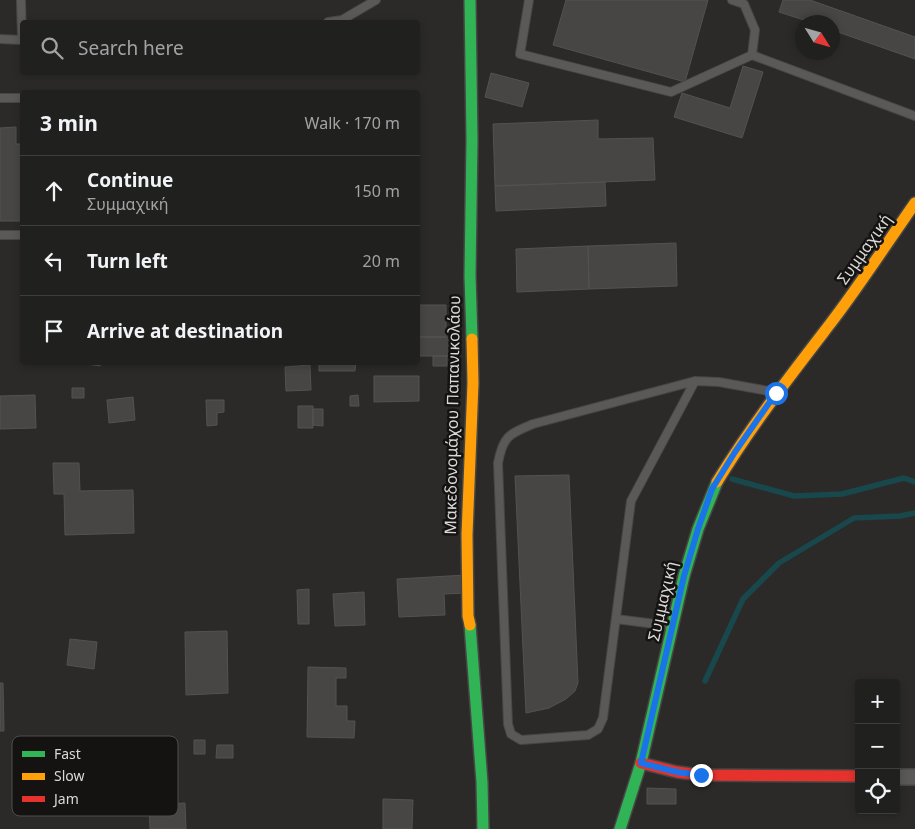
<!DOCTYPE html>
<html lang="en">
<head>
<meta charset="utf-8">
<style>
	:root { --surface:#20201f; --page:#2d2d2c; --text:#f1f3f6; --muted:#a2a3a4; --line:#3d3e3d }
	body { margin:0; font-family:"Noto Sans",sans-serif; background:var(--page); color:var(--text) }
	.controls { position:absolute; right:15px; bottom:15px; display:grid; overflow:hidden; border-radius:5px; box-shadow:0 2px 8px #0003 }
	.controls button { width:45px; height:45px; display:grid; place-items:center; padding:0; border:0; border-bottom:1px solid var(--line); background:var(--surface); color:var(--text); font:25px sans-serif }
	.compass { position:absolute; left:795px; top:15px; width:45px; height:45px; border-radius:50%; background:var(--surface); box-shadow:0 2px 8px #0003; rotate:127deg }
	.stop { position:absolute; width:15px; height:15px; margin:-11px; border:4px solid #1a73e8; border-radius:50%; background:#fff }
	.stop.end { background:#1a73e8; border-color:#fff; box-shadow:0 1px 5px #0008 }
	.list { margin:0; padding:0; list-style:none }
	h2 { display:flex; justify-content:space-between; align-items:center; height:65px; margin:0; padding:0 20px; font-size:21px }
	h2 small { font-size:16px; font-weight:400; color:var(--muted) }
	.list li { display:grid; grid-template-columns:32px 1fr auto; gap:15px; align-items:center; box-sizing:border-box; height:70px; padding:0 20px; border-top:1px solid var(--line) }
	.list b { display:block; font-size:19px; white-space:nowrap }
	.list p { margin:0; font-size:16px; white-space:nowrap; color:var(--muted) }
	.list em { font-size:16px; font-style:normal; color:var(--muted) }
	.icon { flex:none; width:28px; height:28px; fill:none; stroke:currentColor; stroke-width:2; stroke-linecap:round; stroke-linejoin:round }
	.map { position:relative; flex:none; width:915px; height:829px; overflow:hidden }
	.search { position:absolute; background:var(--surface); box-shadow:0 2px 8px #0003; left:20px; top:20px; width:400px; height:55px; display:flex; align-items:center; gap:12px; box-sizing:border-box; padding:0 18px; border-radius:5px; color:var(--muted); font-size:19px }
	.panel { position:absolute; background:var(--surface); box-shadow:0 2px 8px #0003; left:20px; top:90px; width:400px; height:275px; border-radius:5px }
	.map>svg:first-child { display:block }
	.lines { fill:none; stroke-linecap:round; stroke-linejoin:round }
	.stream { stroke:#18484c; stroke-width:5.5 }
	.building { fill:#474645; stroke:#535251 }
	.lane-casing { stroke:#474645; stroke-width:10 }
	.street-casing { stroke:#474645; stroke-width:18 }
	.fast-casing { stroke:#474645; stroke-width:14 }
	.slow-casing { stroke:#474645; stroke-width:14 }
	.jam-casing { stroke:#474645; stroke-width:14 }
	.lane { stroke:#5a5958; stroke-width:8 }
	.street { stroke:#5a5958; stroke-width:15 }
	.fast { stroke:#30b455; stroke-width:11 }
	.slow { stroke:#ff9f0a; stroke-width:11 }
	.jam { stroke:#e5322d; stroke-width:11 }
	.route { stroke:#1a73e8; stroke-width:6 }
	.labels { text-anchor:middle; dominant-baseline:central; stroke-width:5; stroke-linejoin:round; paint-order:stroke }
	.street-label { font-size:16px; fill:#dad9d8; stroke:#141312 }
	.key { fill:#141312; stroke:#4f4e4d; stroke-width:1 }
	.key-label { font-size:14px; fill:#dad9d8 }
</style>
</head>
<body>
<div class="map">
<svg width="915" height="829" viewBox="0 0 915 829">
	<rect width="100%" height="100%" fill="#2b2a29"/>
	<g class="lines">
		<path class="stream" d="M732 479 794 496 842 494 904 478 915 482
			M705 681 743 599 779 563 854 518 900 516 915 513"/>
	</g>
	<path class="building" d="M566 0H708L685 82 553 45Z
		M783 0H810L915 37V59L832 30V22H810L779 12Z
		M743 66 763 72 742 138 674 117 682 93 730 108Z
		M491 73 529 83 522 107 485 97Z
		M598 120V139L653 138 655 180 495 186 493 124Z
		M16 127V144H22V221H0V128Z
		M605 182 606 206 496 211 495 186Z
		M676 243 677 286 589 289 588 246Z
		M588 246 589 289 517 292 516 249Z
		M418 305H446V337H419Z
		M419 337H451V356H419Z
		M433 356H447V366H433Z
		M87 362H101L100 366 87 364Z
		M319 362H356L355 371H319Z
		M310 365 311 390 286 391 285 367Z
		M374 376H419V401L374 402Z
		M72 388H84V398H72Z
		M35 395 36 428 0 429V396Z
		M358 395 359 406H350V396Z
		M133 397 135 420 109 423 107 400Z
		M206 400H224V412L217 413V425L207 426Z
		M298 406H313V428H298Z
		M313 409H323V426L313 425Z
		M53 463H79L80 491 133 490 134 533 65 535 64 494H54Z
		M569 475 578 683 575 691 566 699 549 708 526 713 515 476Z
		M466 575 467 593 444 594 445 615 399 617 397 579Z
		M309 589V624H298L297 590Z
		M364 592 365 625 335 626 333 594Z
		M227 631 228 693 186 695 185 632Z
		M70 639 97 642 94 669 67 665Z
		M308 667 346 668V678H336V706H347V721H355L354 738 307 737Z
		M0 683H3L4 731H0Z
		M194 740H205V754H194Z
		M217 745H233V758H216Z
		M647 788 676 789V804H647Z
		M383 799 413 800 412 829H383Z
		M185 803 186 829H150L149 805Z"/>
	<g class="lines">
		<defs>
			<path id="lane" d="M21 0 22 39
				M529 0 520 54 671 92 752 55 915 116
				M732 0 744 4 755 30 752 55
				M328 22 342 20 376 0
				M0 39 22 40
				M0 98H22
				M0 235H22
				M695 381 631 501 603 718 598 729 588 735 521 740 511 734 508 724 498 463C503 436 509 434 533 424L695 381 719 382 774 392
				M616 619 671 626"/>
			<path id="street" d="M896 777H915"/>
			<path id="fast" d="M470 0 472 140 470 276 472 339
				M470 625 482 782 483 829
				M620 829 641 763 684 576 698 529 717 482"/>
			<path id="slow" d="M717 482C751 426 790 376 830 324 860 285 887 243 915 203
				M470 625 468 616 467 535 473 383 472 339"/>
			<path id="jam" d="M641 763 677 772 701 775 859 776"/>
		</defs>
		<use href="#lane" class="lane-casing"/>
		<use href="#street" class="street-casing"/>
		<use href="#fast" class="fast-casing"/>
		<use href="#slow" class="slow-casing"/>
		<use href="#jam" class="jam-casing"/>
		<use href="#lane" class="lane"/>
		<use href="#street" class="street"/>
		<use href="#fast" class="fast"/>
		<use href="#slow" class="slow"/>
		<use href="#jam" class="jam"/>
	</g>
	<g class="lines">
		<path class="route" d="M701 775 677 772 641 763 684 576 698 529 712 489 735 452 776 393"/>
	</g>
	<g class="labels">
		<g class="street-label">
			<text transform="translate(864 249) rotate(-55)">Συμμαχική</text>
			<text transform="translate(452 415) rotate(-89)">Μακεδονομάχου Παπανικολάου</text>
			<text transform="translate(662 601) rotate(-77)">Συμμαχική</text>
		</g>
	</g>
	<rect x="12" y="736" width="166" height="80" rx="8" class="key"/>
	<rect x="22" y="751" width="23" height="6" fill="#30b455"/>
	<rect x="22" y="773" width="23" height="7" fill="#ff9f0a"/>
	<rect x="22" y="796" width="23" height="6" fill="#e5322d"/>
	<g class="key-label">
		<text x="54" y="759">Fast</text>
		<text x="54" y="781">Slow</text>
		<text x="54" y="804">Jam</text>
	</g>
</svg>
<div class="controls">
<button>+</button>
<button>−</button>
<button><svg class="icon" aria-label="locate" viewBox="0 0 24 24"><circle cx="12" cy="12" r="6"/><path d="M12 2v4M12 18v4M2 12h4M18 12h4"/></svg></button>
</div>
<svg class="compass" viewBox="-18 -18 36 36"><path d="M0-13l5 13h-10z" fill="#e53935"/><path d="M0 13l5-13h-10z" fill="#a2a3a4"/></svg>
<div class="stop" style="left:776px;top:393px"></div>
<div class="stop end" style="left:701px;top:775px"></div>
<div class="search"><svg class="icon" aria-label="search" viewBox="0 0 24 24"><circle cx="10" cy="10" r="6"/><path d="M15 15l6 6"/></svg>Search here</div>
<section class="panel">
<h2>3 min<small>Walk · 170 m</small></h2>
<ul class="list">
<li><svg class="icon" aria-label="ahead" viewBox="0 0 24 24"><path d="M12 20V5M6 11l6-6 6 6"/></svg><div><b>Continue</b><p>Συμμαχική</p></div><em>150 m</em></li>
<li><svg class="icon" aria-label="left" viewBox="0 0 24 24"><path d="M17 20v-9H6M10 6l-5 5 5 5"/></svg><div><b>Turn left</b></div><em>20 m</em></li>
<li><svg class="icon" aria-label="arrive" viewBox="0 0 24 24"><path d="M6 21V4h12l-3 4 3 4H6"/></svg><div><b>Arrive at destination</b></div></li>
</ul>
</section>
</div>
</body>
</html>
